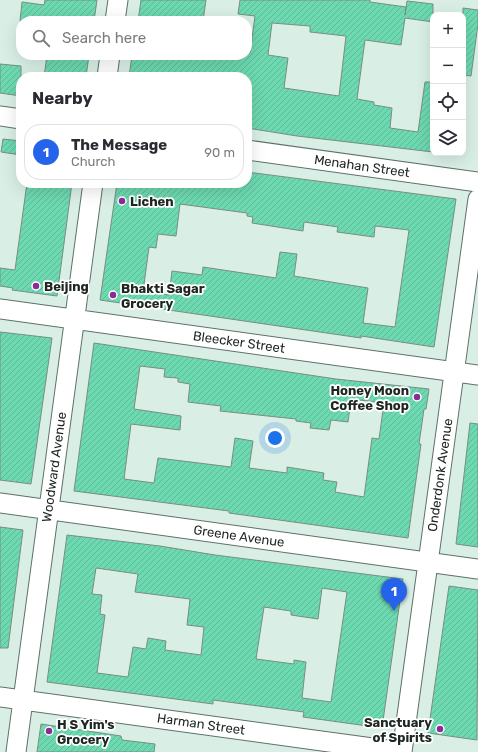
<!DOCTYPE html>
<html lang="en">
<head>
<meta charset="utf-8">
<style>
	:root { --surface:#fff; --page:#f7f7f7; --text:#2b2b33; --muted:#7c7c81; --line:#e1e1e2; --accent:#2563eb }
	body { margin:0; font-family:Rubik,sans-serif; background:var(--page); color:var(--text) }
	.controls { position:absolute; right:12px; top:12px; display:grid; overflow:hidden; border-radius:8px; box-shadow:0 4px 16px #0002 }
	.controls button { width:36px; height:36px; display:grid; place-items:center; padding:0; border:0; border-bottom:1px solid var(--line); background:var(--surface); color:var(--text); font:20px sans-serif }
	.you { position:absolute; left:275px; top:438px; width:14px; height:14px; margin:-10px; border:3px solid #fff; border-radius:50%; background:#1a73e8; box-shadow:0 0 0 6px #1a73e833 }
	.badge { display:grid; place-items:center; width:26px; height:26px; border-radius:50%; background:var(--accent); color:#fff; font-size:13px; font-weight:700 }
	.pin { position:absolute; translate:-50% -33px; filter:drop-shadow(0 1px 2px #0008) }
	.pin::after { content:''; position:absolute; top:21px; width:14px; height:12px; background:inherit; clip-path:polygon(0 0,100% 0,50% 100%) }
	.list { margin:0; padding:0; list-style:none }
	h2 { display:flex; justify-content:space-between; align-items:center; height:52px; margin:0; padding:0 16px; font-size:17px }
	h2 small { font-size:13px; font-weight:400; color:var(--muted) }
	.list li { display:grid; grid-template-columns:26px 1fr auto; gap:12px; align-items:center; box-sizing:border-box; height:56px; margin:0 8px 8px; padding:0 8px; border:1px solid var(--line); border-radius:16px }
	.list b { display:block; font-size:15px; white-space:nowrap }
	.list p { margin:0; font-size:13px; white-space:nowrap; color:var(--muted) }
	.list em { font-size:13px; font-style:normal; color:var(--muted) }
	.icon { flex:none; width:22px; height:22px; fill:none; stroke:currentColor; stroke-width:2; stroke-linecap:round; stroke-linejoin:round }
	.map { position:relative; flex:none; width:478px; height:752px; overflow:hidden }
	.search { position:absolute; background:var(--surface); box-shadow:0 4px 16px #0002; left:16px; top:16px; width:236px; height:44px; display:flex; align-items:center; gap:10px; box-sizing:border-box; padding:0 14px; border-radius:16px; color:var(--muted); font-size:15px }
	.panel { position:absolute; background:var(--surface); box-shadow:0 4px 16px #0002; left:16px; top:72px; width:236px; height:116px; border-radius:16px }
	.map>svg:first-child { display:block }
	.building { fill:url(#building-hatch); stroke:#798d84; fill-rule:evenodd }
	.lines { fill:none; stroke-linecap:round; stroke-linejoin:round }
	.street-casing { stroke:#5e7168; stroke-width:21 }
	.street { stroke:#fff; stroke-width:19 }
	.poi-dot { fill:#8b2c96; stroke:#fff; stroke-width:1.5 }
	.labels { text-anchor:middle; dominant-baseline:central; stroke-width:3.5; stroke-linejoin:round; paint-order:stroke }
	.street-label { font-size:13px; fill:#1e2622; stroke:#fff }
	.poi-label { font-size:13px; font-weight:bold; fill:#1e2622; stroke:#fff; text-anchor:start }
</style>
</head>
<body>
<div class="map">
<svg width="478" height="752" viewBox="0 0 478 752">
	<defs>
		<pattern id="building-hatch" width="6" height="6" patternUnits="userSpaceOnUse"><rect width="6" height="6" fill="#6dd9b0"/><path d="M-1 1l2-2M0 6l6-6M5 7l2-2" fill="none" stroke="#5eba97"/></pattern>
	</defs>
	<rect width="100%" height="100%" fill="#d9efe5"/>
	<path class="building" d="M45 0H97L94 21H20L22 2 44 5Z
		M141 0H206L203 21H138Z
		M240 0H370V2L406 7 405 15 407 1 433 4V22L405 18 401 45 365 40 357 99 374 102V105L392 108 390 128 418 132 425 82H433V152L297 136 247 128V77H129L132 55H247V52L250 53 255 16 238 14ZM272 23 310 26V32L346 36 339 96 284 88 288 58 268 55Z
		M463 8 478 10V24L471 76 463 75Z
		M47 55H89L86 77H44Z
		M0 64 21 66V96L0 93Z
		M3 139 21 141V155L1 152Z
		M247 172 456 199 434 347 361 336V338L100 300 117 183H247ZM180 204 247 213V216L253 217 252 223 303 231 304 222 338 227 337 232 374 237 375 226 409 230 395 327 363 323 368 288 294 276 297 254 280 252 276 278 203 267 202 275 172 271 169 295 143 292 149 247 156 248 158 234 176 236Z
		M27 183H72L57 296 12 290 13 288 0 286V268L15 270Z
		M0 332 52 338 31 484 0 480Z
		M94 343 336 379 429 389 426 409H424L419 444H421L408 538 229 513V511L74 491ZM140 366 165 369 164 377 178 378V382L190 384 188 402 221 406 220 411 296 419V421L311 423 310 428 329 430 331 420 348 422 351 399 384 403 379 439 372 438 364 497 335 492 337 482 323 480 324 473 287 467V473L249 468 253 441 235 438 231 467 158 458 154 483 124 479 131 424 180 430 181 416 134 409Z
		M470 423 478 424V547L456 544Z
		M0 527 23 530 8 648H0Z
		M67 535 160 546 215 555 403 579 382 728 303 717 304 712 213 700V704L47 682ZM96 568 138 574 135 592 190 599 187 625 204 627 201 655 165 650 166 641 148 638 146 649 133 647 128 677 97 673 105 615 100 614 102 595 92 594ZM322 588 347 592 331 702 302 698 306 662 294 660V664L256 659 264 607 291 611V615L318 619Z
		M449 586 478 590 477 740 428 733Z
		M41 724 121 736 122 740 155 744 154 752H37Z"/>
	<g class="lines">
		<defs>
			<path id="street" d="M115 21 118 0
				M107 77 110 55
				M0 116 21 119
				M247 150 478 182
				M0 309 478 375
				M0 503 478 569
				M0 697 402 752
				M16 752 93 183
				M402 752 478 199"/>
		</defs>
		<use href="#street" class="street-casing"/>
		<use href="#street" class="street"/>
	</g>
	<g class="poi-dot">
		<circle cx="122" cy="201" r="4"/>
		<circle cx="36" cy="286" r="4"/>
		<circle cx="113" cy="295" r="4"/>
		<circle cx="417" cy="397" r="4"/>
		<circle cx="440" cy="729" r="4"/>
		<circle cx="49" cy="731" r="4"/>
	</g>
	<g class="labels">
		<g class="street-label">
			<text transform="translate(362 166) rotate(8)">Menahan Street</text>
			<text transform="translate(239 342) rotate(8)">Bleecker Street</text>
			<text transform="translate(54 467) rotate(-82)">Woodward Avenue</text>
			<text transform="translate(440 475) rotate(-82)">Onderdonk Avenue</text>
			<text transform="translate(239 536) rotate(8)">Greene Avenue</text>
			<text transform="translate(201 724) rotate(8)">Harman Street</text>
		</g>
		<g class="poi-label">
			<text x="130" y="201">Lichen</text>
			<text x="44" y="286">Beijing</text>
			<text x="121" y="288">Bhakti Sagar<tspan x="121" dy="15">Grocery</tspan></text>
			<text x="409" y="390" text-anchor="end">Honey Moon<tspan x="409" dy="15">Coffee Shop</tspan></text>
			<text x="432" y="722" text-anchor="end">Sanctuary<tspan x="432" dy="15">of Spirits</tspan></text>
			<text x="57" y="724">H S Yim's<tspan x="57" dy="15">Grocery</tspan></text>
		</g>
	</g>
</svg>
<div class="controls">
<button>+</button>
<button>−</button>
<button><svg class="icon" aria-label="locate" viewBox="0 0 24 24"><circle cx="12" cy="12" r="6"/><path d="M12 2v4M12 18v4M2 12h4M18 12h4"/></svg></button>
<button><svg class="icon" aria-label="layers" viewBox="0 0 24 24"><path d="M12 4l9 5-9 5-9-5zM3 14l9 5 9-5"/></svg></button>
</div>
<div class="you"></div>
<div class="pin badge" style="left:394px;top:611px">1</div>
<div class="search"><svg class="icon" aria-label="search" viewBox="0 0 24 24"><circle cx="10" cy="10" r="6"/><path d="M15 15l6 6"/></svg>Search here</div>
<section class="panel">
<h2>Nearby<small></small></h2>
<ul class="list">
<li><span class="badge">1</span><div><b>The Message</b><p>Church</p></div><em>90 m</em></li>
</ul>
</section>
</div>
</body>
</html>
